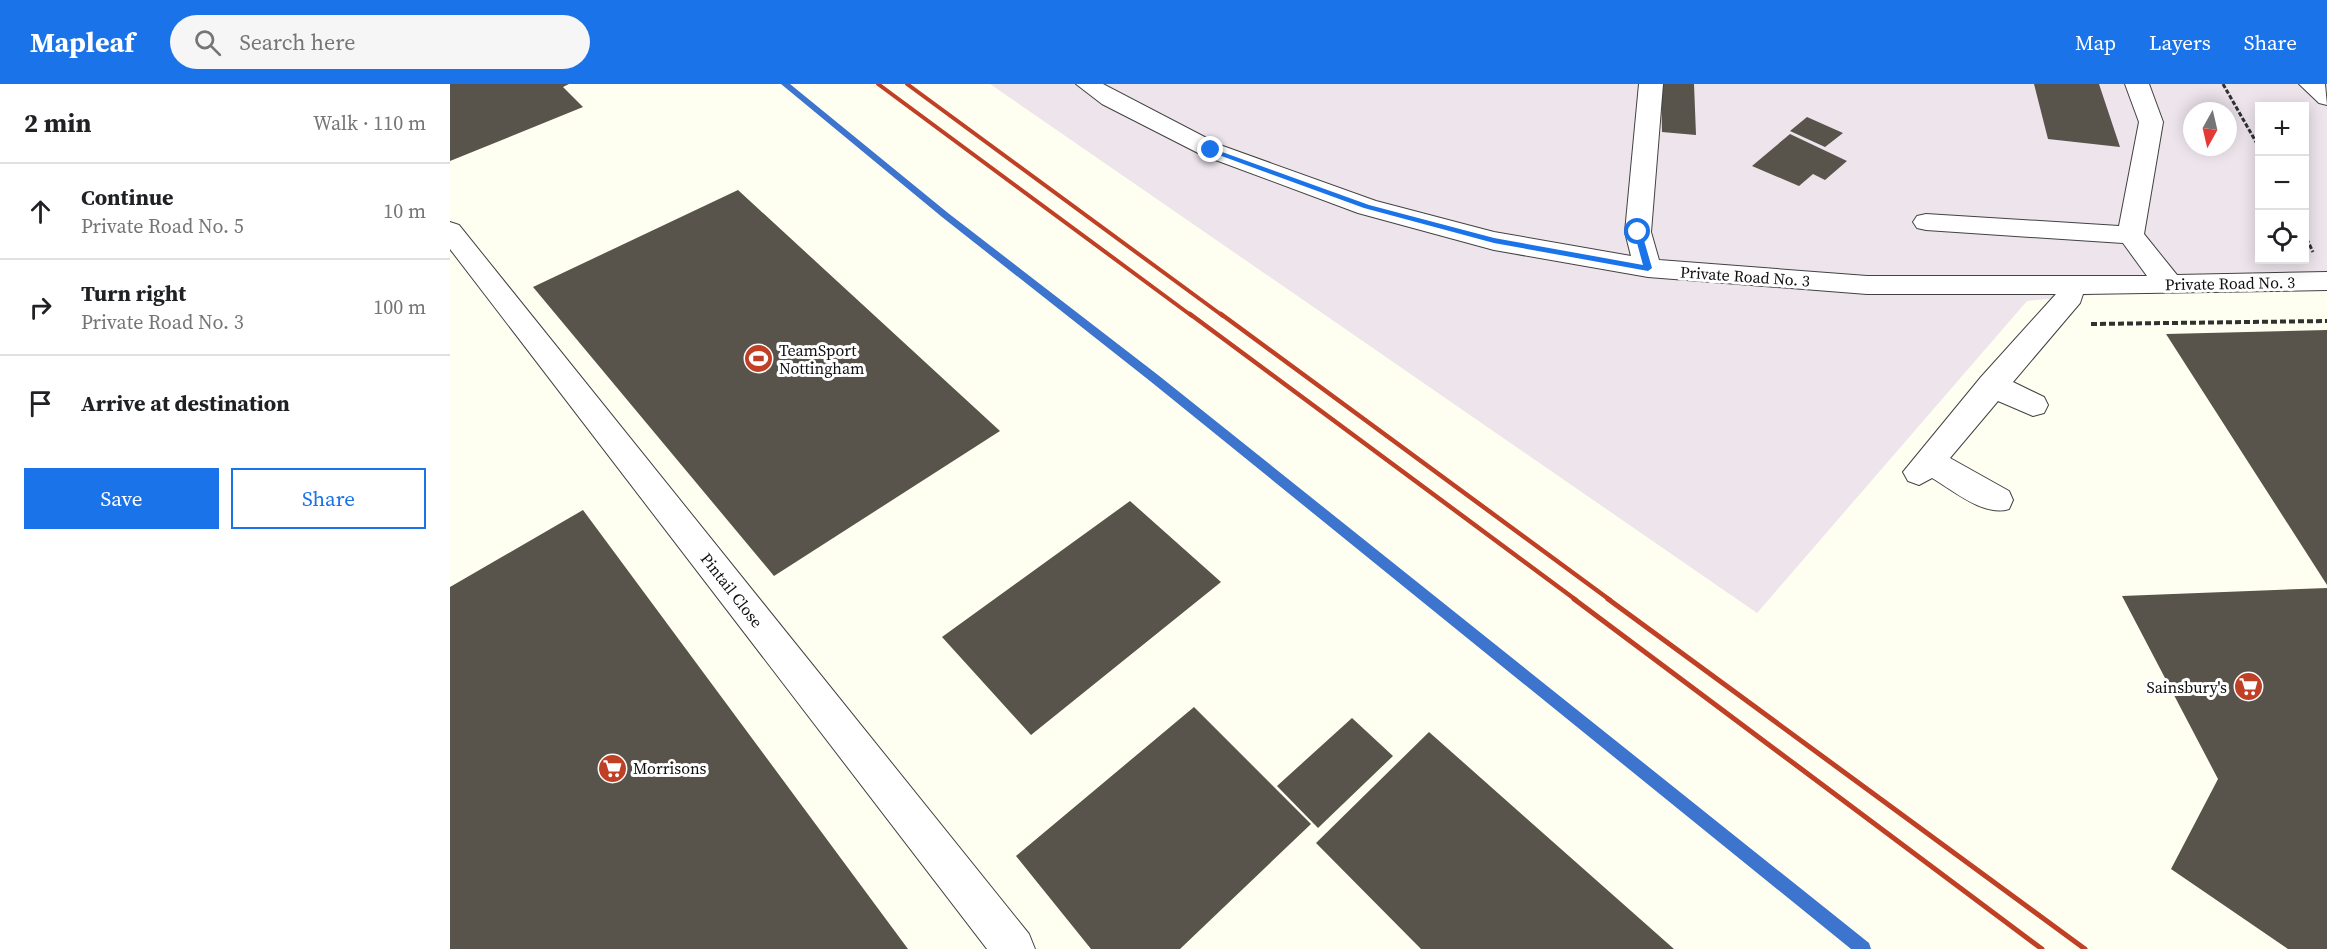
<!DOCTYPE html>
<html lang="en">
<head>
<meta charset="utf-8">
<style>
	:root { --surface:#fff; --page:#f6f6f6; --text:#202124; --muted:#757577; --line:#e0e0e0; --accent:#1a73e8 }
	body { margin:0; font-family:"Source Serif 4",serif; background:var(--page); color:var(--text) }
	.controls { position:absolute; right:18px; top:18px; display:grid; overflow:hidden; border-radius:0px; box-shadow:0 3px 15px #0003 }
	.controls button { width:54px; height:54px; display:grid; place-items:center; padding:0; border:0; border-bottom:2px solid var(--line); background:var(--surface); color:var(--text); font:30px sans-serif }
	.compass { position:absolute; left:1733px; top:18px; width:54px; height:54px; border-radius:50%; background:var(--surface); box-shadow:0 3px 15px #0003; rotate:188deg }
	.stop { position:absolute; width:18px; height:18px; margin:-14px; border:4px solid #1a73e8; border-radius:50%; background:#fff }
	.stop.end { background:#1a73e8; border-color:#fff; box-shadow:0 2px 6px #0008 }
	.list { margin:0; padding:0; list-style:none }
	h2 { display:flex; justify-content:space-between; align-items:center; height:78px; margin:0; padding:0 24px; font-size:26px }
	h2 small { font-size:20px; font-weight:400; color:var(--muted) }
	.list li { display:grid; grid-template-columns:39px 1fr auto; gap:18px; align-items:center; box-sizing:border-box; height:96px; padding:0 24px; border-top:2px solid var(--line) }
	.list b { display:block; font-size:22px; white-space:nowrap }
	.list p { margin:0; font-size:20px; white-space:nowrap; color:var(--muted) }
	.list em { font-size:20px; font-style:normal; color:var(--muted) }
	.actions { display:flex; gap:12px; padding:18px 24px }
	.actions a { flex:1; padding:14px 0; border:2px solid var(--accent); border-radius:0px; text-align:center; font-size:21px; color:var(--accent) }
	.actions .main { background:var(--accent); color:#fff }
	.icon { flex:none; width:33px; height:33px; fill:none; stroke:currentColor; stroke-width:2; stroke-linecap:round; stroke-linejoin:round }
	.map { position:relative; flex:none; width:1877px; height:865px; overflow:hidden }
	header { display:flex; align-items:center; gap:36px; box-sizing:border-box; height:84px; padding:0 30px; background:var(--accent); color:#fff }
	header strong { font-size:28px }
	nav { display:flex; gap:33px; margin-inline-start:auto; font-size:21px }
	.search { width:420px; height:54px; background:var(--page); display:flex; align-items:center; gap:15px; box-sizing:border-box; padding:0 21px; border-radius:33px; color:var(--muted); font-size:22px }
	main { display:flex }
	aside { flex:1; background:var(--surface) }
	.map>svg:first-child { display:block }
	.industrial { fill:#ede4ec; fill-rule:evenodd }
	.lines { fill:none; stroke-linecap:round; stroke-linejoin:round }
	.stream { fill:#3c74ce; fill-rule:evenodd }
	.building { fill:#58534b }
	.minor-casing { stroke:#424242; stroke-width:2 }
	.path-far1 { stroke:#313131; stroke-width:3; stroke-dasharray:4.5 2; stroke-linecap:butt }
	.path { stroke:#313131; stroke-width:4; stroke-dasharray:6 3; stroke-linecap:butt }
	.minor { fill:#fff; fill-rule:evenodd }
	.rail-far2 { stroke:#c04026; stroke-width:4 }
	.rail-far1 { stroke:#c04026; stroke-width:4.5 }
	.rail { stroke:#c04026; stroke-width:5 }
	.route { fill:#1a73e8 }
	.labels { text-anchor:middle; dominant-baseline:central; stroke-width:6; stroke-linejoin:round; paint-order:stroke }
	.street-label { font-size:16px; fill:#0f0f0f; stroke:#fff }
	.poi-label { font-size:16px; fill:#0f0f0f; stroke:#fff; text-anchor:start }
</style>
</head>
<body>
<header>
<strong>Mapleaf</strong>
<div class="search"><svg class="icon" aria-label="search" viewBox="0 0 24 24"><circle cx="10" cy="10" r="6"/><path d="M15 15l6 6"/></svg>Search here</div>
<nav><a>Map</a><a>Layers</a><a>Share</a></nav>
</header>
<main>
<aside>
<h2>2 min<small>Walk · 110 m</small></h2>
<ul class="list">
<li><svg class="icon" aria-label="ahead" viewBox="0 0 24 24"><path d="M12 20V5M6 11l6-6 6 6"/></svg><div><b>Continue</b><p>Private Road No. 5</p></div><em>10 m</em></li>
<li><svg class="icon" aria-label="right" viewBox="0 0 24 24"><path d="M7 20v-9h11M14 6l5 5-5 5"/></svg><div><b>Turn right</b><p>Private Road No. 3</p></div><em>100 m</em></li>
<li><svg class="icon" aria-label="arrive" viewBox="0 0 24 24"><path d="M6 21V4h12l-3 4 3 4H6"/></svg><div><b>Arrive at destination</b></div></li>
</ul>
<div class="actions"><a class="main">Save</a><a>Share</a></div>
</aside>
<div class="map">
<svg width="1877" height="865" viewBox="0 0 1877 865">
	<rect width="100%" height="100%" fill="#fffff1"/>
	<path class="industrial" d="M540 0H1877V205L1665 209 1577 217 1307 529ZM1810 22H1854V176H1810ZM1742 27H1778V63H1742Z"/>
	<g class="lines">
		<path class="stream" d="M331 0H340L498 129 708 291 1419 859 1421 865H1401L700 297 492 133Z"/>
	</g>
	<path class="building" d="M0 0H119L113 3 133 23 0 77Z
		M1211 0H1244L1246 51 1212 48Z
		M1584 0H1649L1670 63 1598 55Z
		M1357 33 1393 49 1375 63 1340 47Z
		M1340 50 1397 77 1375 96 1363 90 1349 102 1302 82Z
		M288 106 550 347 324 492 83 203Z
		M1877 246V501L1716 250Z
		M680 417 771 498 581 651 492 553Z
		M133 426 458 865H0V503Z
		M1877 504V865H1838L1721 785 1768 695 1672 512Z
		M744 623 861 740 730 865H641L566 772Z
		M902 634 943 672 868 744 827 702Z
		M979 648 1224 865H971L866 759Z"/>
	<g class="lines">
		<defs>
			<path id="minor" d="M626 0H653L770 61 926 117 1044 148 1181 172 1175 148 1189 0H1213L1201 148 1209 176 1417 192H1697L1673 159 1476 146 1467 144 1463 138 1467 132 1476 130 1669 142 1689 38 1675 0H1699L1713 38 1694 150 1727 191 1877 188V206L1633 210 1630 219 1563 298 1594 313 1598 321 1594 329 1583 332 1548 317 1500 374 1559 407 1563 416 1559 425C1534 433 1504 407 1482 394L1469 401 1458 397 1453 388 1531 293 1606 210H1417L1198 193 1044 166 908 129 752 71 652 20Z
				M1849 0H1875L1877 21 1869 19Z
				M0 138 9 141 579 850 585 865H537L0 165Z"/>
		</defs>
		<use href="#minor" class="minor-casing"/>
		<path class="path-far1" d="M1773 0 1810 65
			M1854 149 1863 168"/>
		<path class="path" d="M1641 240 1877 237"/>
		<use href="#minor" class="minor"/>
		<path class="rail-far2" d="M428 0 742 232
			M457 0 773 232"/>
		<path class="rail-far1" d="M740 230 1126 516
			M771 230 1160 516"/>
		<path class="rail" d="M1124 515 1592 865
			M1158 515 1635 865"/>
	</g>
	<path class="route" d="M761 64 919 121 1044 154 1193 181 1184 148 1191 146 1202 184 1198 187 1044 159 914 124 758 67Z"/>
	<defs>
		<symbol id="stadium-disc" viewBox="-11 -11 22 22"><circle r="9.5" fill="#c04026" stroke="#fff"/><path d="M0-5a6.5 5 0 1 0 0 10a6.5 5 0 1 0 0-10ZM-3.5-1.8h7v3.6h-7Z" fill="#fff"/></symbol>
		<symbol id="supermarket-disc" viewBox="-11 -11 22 22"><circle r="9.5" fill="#c04026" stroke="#fff"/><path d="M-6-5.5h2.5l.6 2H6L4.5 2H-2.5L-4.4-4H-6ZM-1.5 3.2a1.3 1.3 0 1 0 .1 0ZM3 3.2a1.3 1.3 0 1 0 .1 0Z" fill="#fff"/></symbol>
	</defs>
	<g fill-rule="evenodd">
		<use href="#stadium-disc" x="292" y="258" width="33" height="33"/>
		<use href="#supermarket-disc" x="1782" y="586" width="33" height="33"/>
		<use href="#supermarket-disc" x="146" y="668" width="33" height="33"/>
	</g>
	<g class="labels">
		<g class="street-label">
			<text transform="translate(1295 192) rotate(4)">Private Road No. 3</text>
			<text transform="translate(1780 199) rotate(-1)">Private Road No. 3</text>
			<text transform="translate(282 506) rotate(52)">Pintail Close</text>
		</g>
		<g class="poi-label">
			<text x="329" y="266">TeamSport<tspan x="329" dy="18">Nottingham</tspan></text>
			<text x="1777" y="603" text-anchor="end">Sainsbury's</text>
			<text x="183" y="684">Morrisons</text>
		</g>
	</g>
</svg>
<div class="controls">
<button>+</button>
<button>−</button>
<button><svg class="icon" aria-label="locate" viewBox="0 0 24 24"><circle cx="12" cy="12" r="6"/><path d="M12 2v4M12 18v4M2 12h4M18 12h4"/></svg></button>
</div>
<svg class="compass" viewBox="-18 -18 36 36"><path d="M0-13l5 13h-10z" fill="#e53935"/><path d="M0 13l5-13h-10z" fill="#757577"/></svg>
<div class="stop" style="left:1188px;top:148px"></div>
<div class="stop end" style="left:761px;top:66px"></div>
</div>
</main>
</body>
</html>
